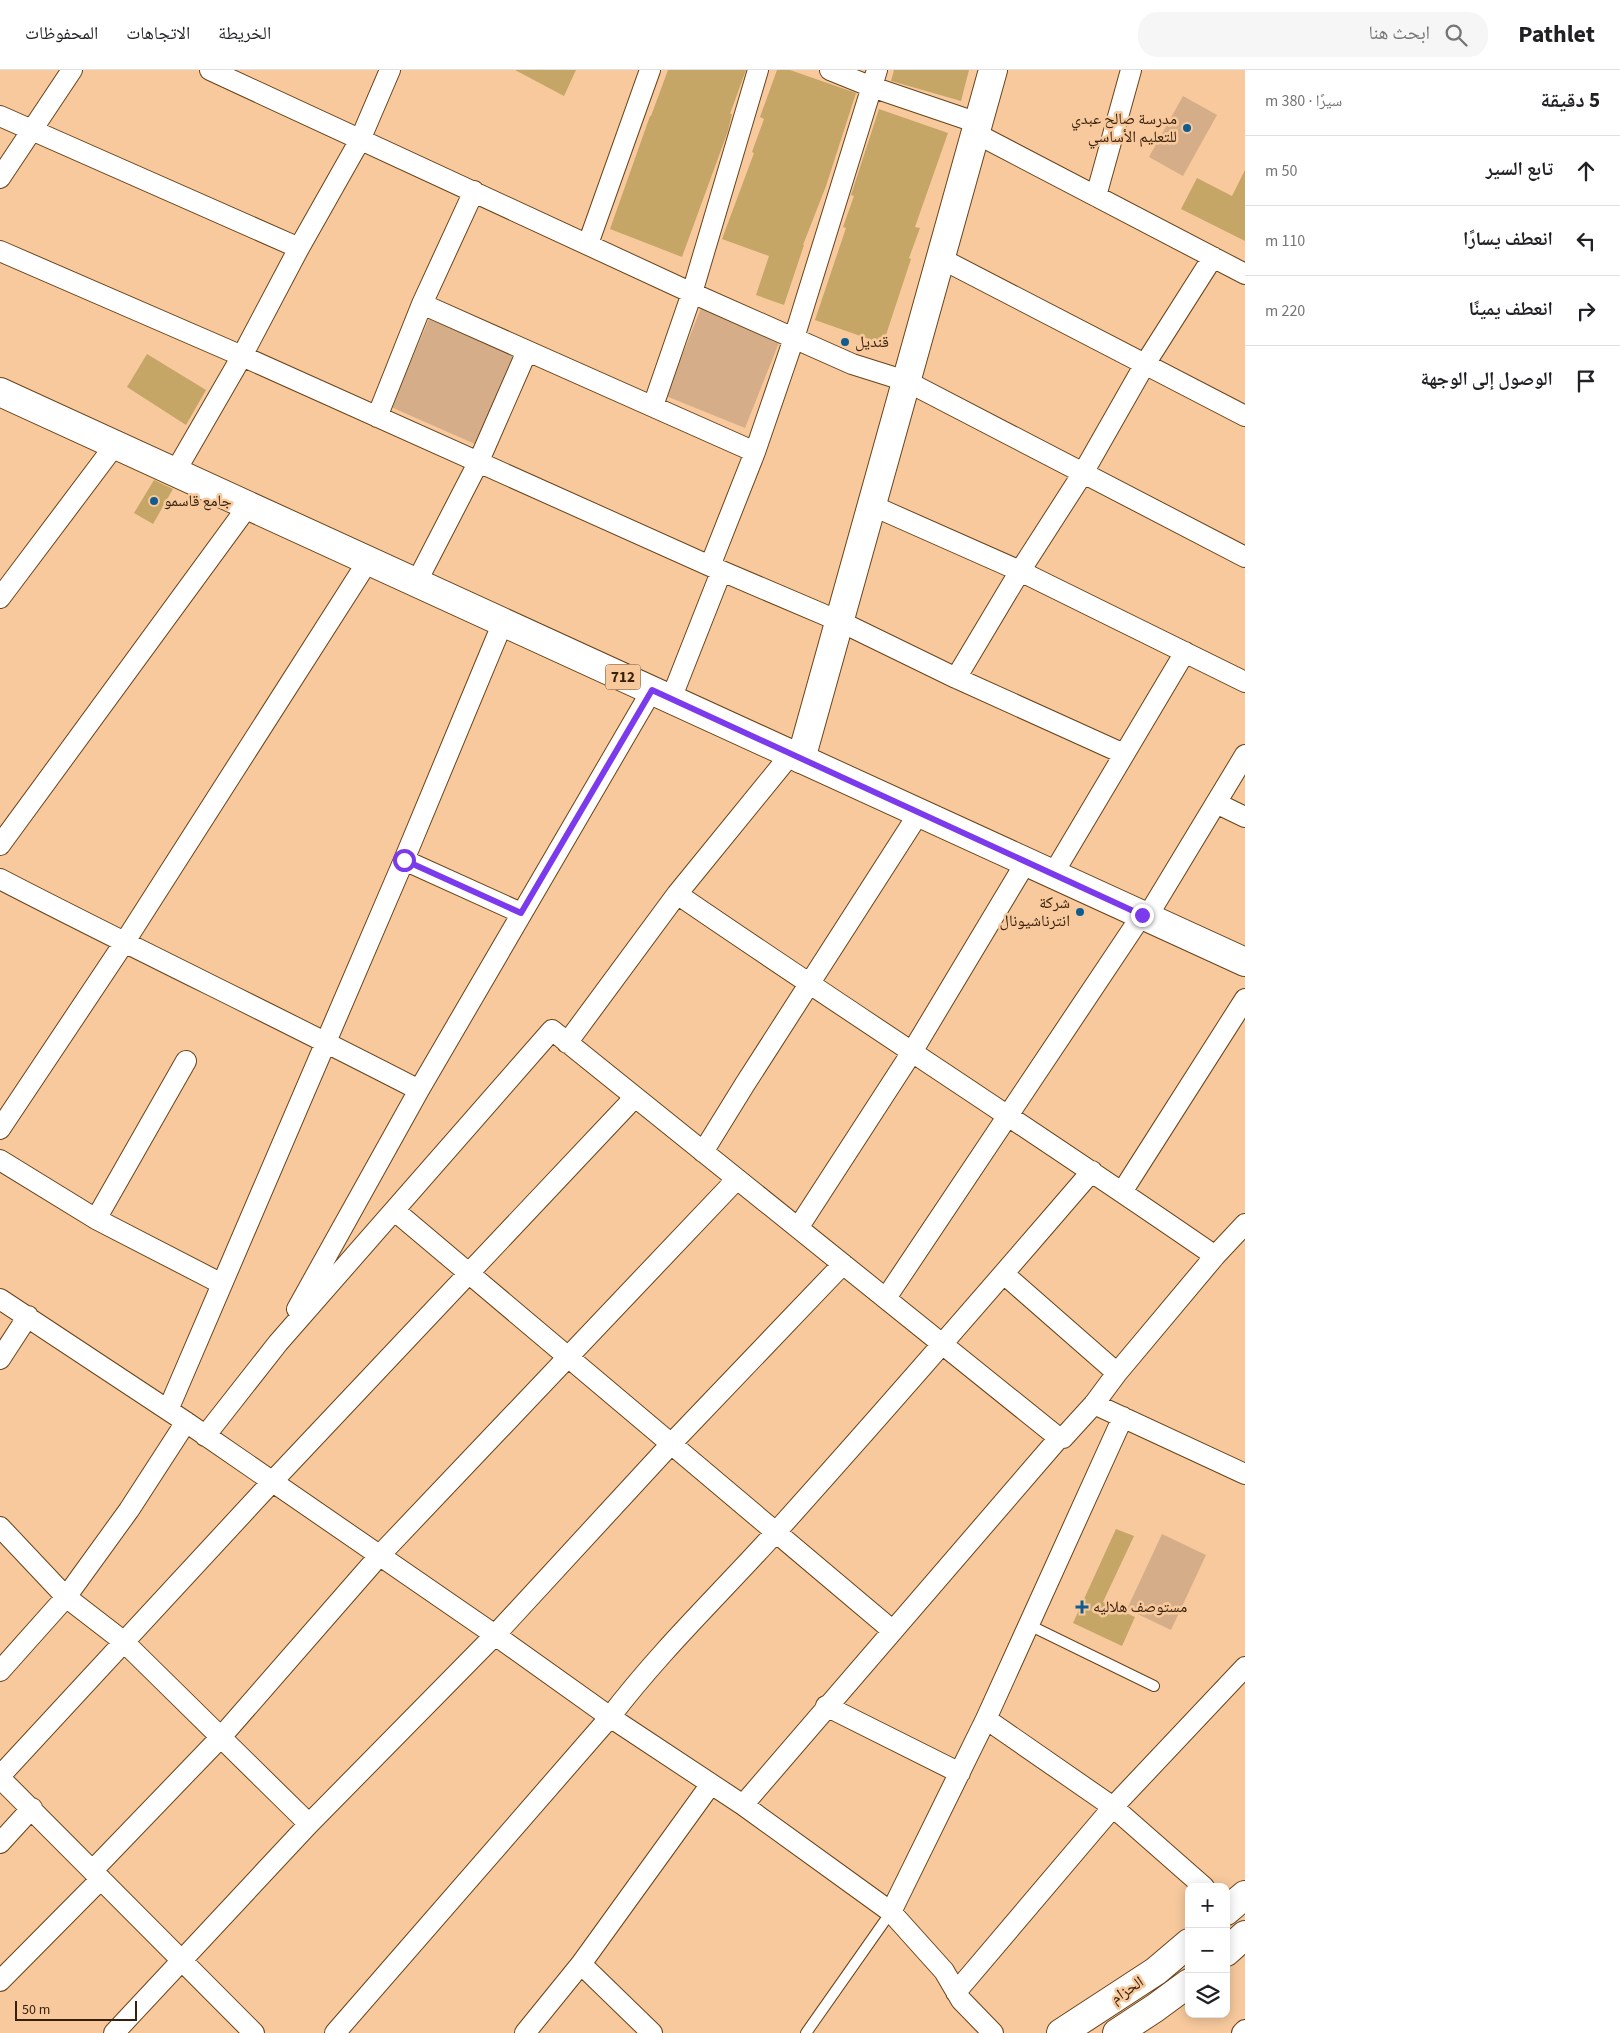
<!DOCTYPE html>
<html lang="ar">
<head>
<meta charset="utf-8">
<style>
	:root { --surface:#fff; --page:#f6f6f6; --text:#202124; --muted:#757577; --line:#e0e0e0 }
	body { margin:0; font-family:"Source Sans 3","Noto Naskh Arabic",sans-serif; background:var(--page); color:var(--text); direction:rtl }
	.controls { position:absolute; right:15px; bottom:15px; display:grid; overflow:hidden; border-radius:10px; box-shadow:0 2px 12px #0003 }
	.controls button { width:45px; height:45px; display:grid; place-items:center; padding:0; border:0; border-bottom:1px solid var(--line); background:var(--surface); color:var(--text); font:25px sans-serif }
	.scale { position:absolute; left:15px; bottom:12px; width:122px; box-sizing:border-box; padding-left:5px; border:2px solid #37210a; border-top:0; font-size:14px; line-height:18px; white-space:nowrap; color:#37210a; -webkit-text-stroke:4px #f7c99d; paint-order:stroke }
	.stop { position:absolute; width:15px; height:15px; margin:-11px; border:4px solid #7c3aed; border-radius:50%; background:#fff }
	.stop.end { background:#7c3aed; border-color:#fff; box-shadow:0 1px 5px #0008 }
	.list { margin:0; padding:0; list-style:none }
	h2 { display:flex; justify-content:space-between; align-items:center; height:65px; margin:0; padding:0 20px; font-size:21px }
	h2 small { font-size:16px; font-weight:400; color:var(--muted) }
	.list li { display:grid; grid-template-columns:32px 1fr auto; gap:15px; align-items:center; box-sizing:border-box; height:70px; padding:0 20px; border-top:1px solid var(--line) }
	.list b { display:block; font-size:19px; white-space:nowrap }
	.list em { font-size:16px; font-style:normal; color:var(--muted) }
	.icon { flex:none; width:28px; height:28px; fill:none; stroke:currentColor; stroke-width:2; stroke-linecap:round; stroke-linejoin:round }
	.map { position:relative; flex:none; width:1245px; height:1963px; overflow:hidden; direction:ltr }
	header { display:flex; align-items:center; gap:30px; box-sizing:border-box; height:70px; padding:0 25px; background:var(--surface); border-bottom:1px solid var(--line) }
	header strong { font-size:24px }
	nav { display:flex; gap:28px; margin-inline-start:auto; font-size:18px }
	.search { width:350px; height:45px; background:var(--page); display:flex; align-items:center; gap:12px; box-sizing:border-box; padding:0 18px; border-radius:20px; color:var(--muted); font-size:19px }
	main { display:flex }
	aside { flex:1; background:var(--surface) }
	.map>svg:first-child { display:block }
	.green { fill:#d5ae89 }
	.building { fill:#c5a666 }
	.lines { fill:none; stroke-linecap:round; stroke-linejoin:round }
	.lane-casing { stroke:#6a4319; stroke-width:12 }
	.street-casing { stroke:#6a4319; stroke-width:22 }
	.secondary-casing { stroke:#6a4319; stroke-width:30 }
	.primary-casing { stroke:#6a4319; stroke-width:30 }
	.lane { stroke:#fff; stroke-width:10 }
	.street { stroke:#fff; stroke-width:20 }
	.secondary { stroke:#fff; stroke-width:28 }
	.primary { stroke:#fff; stroke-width:28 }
	.route { stroke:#7c3aed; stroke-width:6 }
	.poi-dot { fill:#105c90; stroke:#f7c99d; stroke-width:2 }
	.labels { text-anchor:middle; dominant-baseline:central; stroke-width:5; stroke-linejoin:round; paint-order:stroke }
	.shield { fill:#f7c99d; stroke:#715336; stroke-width:1 }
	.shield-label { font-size:15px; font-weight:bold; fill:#37210a }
	.poi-label { font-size:16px; fill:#37210a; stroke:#f7c99d; text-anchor:start }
	.street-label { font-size:16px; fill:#37210a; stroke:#f7c99d }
</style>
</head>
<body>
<header>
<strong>Pathlet</strong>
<div class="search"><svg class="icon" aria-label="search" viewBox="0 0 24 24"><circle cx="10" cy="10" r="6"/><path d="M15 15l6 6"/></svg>ابحث هنا</div>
<nav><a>الخريطة</a><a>الاتجاهات</a><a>المحفوظات</a></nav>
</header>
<main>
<aside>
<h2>5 دقيقة<small>سيرًا · 380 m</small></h2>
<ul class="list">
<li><svg class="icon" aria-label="ahead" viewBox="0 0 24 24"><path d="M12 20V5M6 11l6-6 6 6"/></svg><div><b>تابع السير</b></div><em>50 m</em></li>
<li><svg class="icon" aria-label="left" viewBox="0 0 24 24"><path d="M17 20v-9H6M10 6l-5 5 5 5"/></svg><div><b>انعطف يسارًا</b></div><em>110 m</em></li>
<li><svg class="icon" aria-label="right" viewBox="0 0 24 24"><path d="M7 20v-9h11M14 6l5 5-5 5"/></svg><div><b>انعطف يمينًا</b></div><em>220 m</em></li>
<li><svg class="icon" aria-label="arrive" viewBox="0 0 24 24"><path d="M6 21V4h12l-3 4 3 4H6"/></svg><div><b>الوصول إلى الوجهة</b></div></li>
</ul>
</aside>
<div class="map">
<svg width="1245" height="1963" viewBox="0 0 1245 1963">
	<rect width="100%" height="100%" fill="#f7c99d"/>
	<path class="green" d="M1183 26 1217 45 1183 106 1149 87Z
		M701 238 780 270 745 358 666 326Z
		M429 249 513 286 475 374 391 337Z
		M1162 1464 1206 1485 1171 1560 1127 1539Z"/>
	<path class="building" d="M515 0H576L564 26Z
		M668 0H746L730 44H732L728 61 682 187 610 159 650 46H651Z
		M777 0H790L856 23 826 116 803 175H804L784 235 756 225 769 186 722 169 754 83 752 82 764 49 760 47Z
		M894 0H969L961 31 891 11Z
		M879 39 948 63 915 157 920 158 909 188 911 189 883 274 815 250 846 158 843 157 854 126 851 125Z
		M1245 100V171L1181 139 1197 108 1232 126Z
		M147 284 206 320 186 355 127 317Z
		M154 410 173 419 153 454 134 443Z
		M1116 1459 1134 1466 1103 1532 1135 1547 1122 1576 1073 1553Z"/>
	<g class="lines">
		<defs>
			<path id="lane" d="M1029 1555 1154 1616
				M806 1963 891 1842"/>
			<path id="street" d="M210 0 692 223 852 294 906 311 1245 487
				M830 0 872 17 978 53
				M0 46 299 178
				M975 63 1245 204
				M0 108 72 0
				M1096 126 1131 0
				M588 174 650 0
				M0 181 242 286 710 496 839 551 956 608 1124 684
				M940 188 1245 346
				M422 234 755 382
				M653 336 692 223 758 0
				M377 347 422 234 474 121
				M175 402 242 286 299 178 360 70 390 0
				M871 435 1020 501 1245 612
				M710 496 755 382 794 268 877 0
				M416 513 478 393 527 281
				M0 528 115 375
				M956 608 1020 501 1083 403 1145 294 1213 187
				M671 629 721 502
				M1216 733 1245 747
				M0 775 248 436
				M404 790 521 843
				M1053 804 1185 582
				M0 809C139 881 280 948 419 1020
				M677 824C855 946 1037 1063 1215 1186
				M1147 847 1245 685
				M567 973 677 824 791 684
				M0 1059 124 873 368 491
				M703 1082 745 1014 919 743
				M0 1090 96 1149 222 1214
				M1122 1122 1245 929
				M395 1141 893 1561
				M96 1149 186 991
				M798 1158 912 982 1026 792
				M1004 1204 1117 1303
				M886 1228 1142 845
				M0 1229 186 1352 495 1565 610 1647 743 1735 891 1842 944 1901 961 1930 993 1963
				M297 1239 419 1020 652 620
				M0 1289 28 1246
				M1094 1334 1245 1404
				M168 1340 404 790 503 552
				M205 1366 278 1273 552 960 1059 1368
				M0 1457 66 1527 123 1571 309 1754
				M0 1601 66 1527 129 1440 186 1352
				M826 1636 960 1703
				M986 1649 1113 1737 1204 1817
				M0 1706 271 1413 635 1027
				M0 1708 254 1963
				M743 1735 1059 1368H1063L1094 1334 1117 1303 1215 1186 1245 1154
				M0 1773 32 1738
				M93 1800 221 1667 379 1486 737 1109
				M891 1842 986 1649 1123 1347
				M581 1894 652 1963
				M0 1911 101 1809
				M956 1922 1113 1737 1245 1597
				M114 1963 309 1754 495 1565 671 1374 843 1194
				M335 1963 610 1647C660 1581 721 1523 776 1462 883 1343 988 1222 1092 1101
				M525 1963 581 1894 711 1714
				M1242 1963 1245 1960"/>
			<path id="secondary" d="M801 689 993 0
				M1226 1841 1245 1825
				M1226 1882 1245 1865
				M1061 1963 1156 1901 1189 1873
				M1117 1963 1155 1938 1189 1913"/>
			<path id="primary" d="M0 322 1245 892"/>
		</defs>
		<use href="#lane" class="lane-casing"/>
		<use href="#street" class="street-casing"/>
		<use href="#secondary" class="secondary-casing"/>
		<use href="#primary" class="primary-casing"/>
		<use href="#lane" class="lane"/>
		<use href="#street" class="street"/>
		<use href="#secondary" class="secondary"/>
		<use href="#primary" class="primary"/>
	</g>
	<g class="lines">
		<path class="route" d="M404 790 521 843 652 620 1142 845"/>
	</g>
	<g class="poi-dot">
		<circle cx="1187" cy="58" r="5"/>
		<circle cx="845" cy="272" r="5"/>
		<circle cx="154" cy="431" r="5"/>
		<circle cx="1080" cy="842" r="5"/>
		<path d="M1079.5 1529.5h5v5h5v5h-5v5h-5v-5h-5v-5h5z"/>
	</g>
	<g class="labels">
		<rect class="shield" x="605.5" y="594.5" width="35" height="25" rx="4"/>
		<g class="shield-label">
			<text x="623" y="607">712</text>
		</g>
		<g class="poi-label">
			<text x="1177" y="49" text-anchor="end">مدرسة صالح عبدي<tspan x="1177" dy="18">للتعليم الأساسي</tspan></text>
			<text x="855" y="272">قنديل</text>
			<text x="164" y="431">جامع قاسمو</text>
			<text x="1070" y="833" text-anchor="end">شركة<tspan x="1070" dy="18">انترناشيونال</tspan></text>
			<text x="1093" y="1537">مستوصف هلاليه</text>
		</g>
		<g class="street-label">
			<text transform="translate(1127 1920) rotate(-33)">الحزام</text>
		</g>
	</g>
</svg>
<div class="controls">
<button>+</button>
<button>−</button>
<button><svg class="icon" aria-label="layers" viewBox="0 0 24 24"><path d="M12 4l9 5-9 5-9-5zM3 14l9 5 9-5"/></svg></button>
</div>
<div class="scale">50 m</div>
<div class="stop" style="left:404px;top:790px"></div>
<div class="stop end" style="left:1142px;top:845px"></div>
</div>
</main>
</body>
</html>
